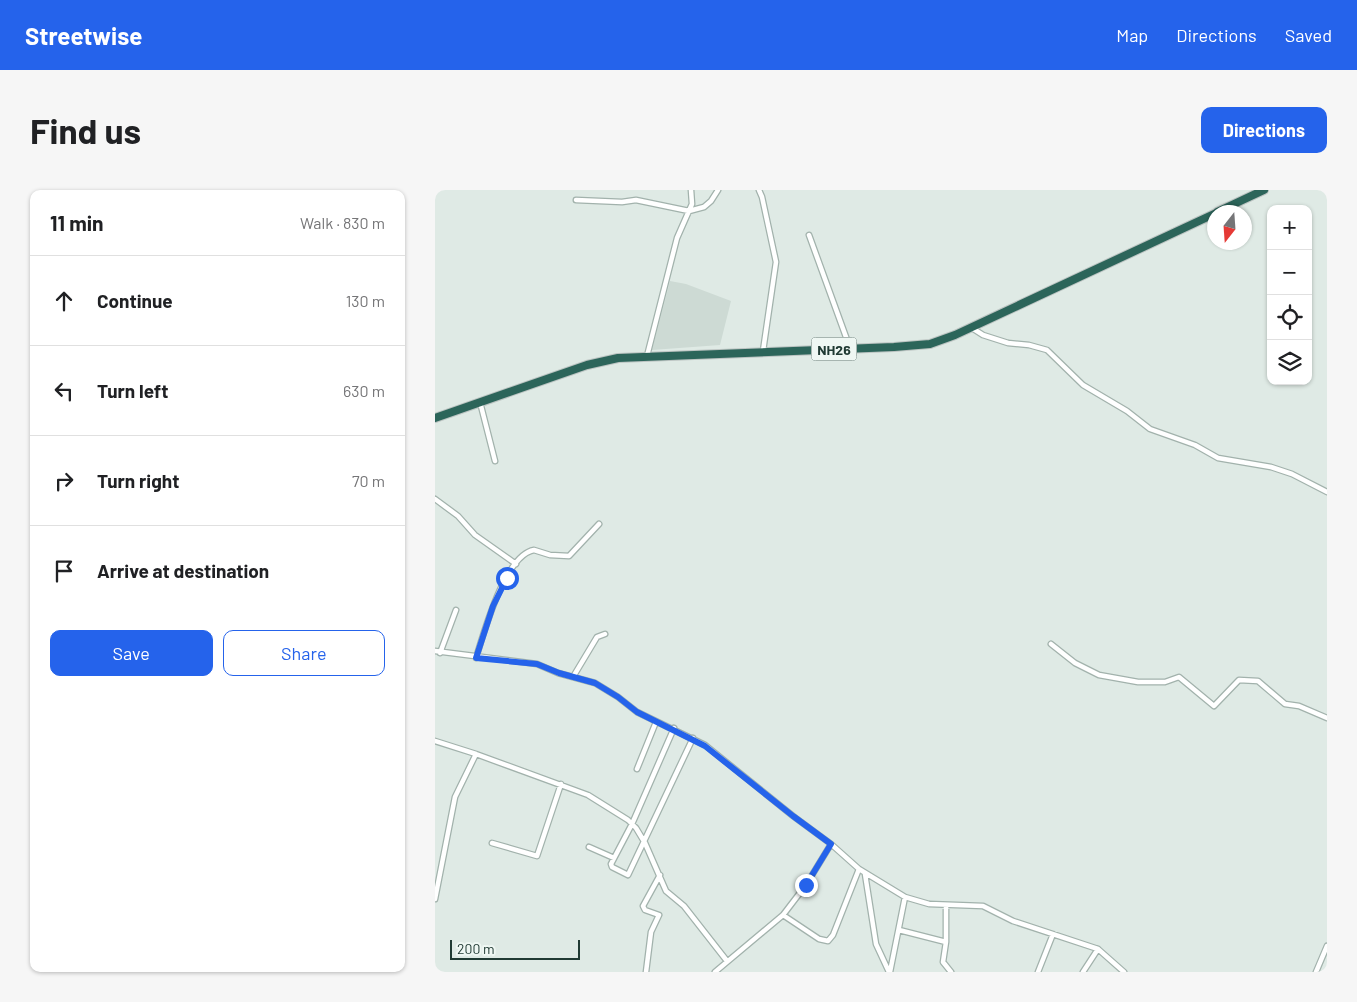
<!DOCTYPE html>
<html lang="en">
<head>
<meta charset="utf-8">
<style>
	:root { --surface:#fff; --page:#f6f6f6; --text:#202124; --muted:#757577; --line:#e0e0e0; --accent:#2563eb }
	body { margin:0; font-family:Barlow,sans-serif; background:var(--page); color:var(--text) }
	.controls { position:absolute; right:15px; top:15px; display:grid; overflow:hidden; border-radius:10px; box-shadow:0 1px 4px #0004 }
	.controls button { width:45px; height:45px; display:grid; place-items:center; padding:0; border:0; border-bottom:1px solid var(--line); background:var(--surface); color:var(--text); font:25px sans-serif }
	.compass { position:absolute; left:772px; top:15px; width:45px; height:45px; border-radius:50%; background:var(--surface); box-shadow:0 1px 4px #0004; rotate:197deg }
	.scale { position:absolute; left:15px; bottom:12px; width:130px; box-sizing:border-box; padding-left:5px; border:2px solid #203a33; border-top:0; font-size:14px; line-height:18px; white-space:nowrap; color:#203a33; -webkit-text-stroke:4px #eff7f3; paint-order:stroke }
	.stop { position:absolute; width:15px; height:15px; margin:-11px; border:4px solid #2563eb; border-radius:50%; background:#fff }
	.stop.end { background:#2563eb; border-color:#fff; box-shadow:0 1px 5px #0008 }
	.list { margin:0; padding:0; list-style:none }
	h2 { display:flex; justify-content:space-between; align-items:center; height:65px; margin:0; padding:0 20px; font-size:21px }
	h2 small { font-size:16px; font-weight:400; color:var(--muted) }
	.list li { display:grid; grid-template-columns:32px 1fr auto; gap:15px; align-items:center; box-sizing:border-box; height:90px; padding:0 20px; border-top:1px solid var(--line) }
	.list b { display:block; font-size:19px; white-space:nowrap }
	.list em { font-size:16px; font-style:normal; color:var(--muted) }
	.actions { display:flex; gap:10px; padding:15px 20px }
	.actions a { flex:1; padding:11px 0; border:1px solid var(--accent); border-radius:10px; text-align:center; font-size:18px; color:var(--accent) }
	.actions .main { background:var(--accent); color:#fff }
	.icon { flex:none; width:28px; height:28px; fill:none; stroke:currentColor; stroke-width:2; stroke-linecap:round; stroke-linejoin:round }
	.map { position:relative; flex:none; width:892px; height:782px; overflow:hidden; border-radius:10px }
	header { display:flex; align-items:center; gap:30px; box-sizing:border-box; height:70px; padding:0 25px; background:var(--accent); color:#fff }
	header strong { font-size:24px }
	nav { display:flex; gap:28px; margin-inline-start:auto; font-size:18px }
	.intro { display:flex; align-items:center; justify-content:space-between; box-sizing:border-box; height:120px; padding:0 30px }
	h1 { margin:0; font-size:35px }
	.button { padding:12px 22px; border-radius:10px; background:var(--accent); color:#fff; font-size:18px; font-weight:700 }
	main { display:flex; gap:30px; padding:0 30px }
	aside { flex:1; background:var(--surface); border-radius:10px; box-shadow:0 1px 4px #0004 }
	.map>svg:first-child { display:block }
	.built { fill:#cddad4 }
	.lines { fill:none; stroke-linecap:round; stroke-linejoin:round }
	.street-casing { stroke:#a2b2ac; stroke-width:7 }
	.highway-casing { stroke:#bcc4c2; stroke-width:10 }
	.street { stroke:#fff; stroke-width:4.5 }
	.highway { stroke:#2c655a; stroke-width:8 }
	.route { stroke:#2563eb; stroke-width:6 }
	.labels { text-anchor:middle; dominant-baseline:central; stroke-width:4; stroke-linejoin:round; paint-order:stroke }
	.shield { fill:#eff7f3; stroke:#5e736d; stroke-width:1 }
	.shield-label { font-size:14px; font-weight:bold; fill:#203a33 }
</style>
</head>
<body>
<header>
<strong>Streetwise</strong>
<nav><a>Map</a><a>Directions</a><a>Saved</a></nav>
</header>
<div class="intro"><h1>Find us</h1><a class="button">Directions</a></div>
<main>
<aside>
<h2>11 min<small>Walk · 830 m</small></h2>
<ul class="list">
<li><svg class="icon" aria-label="ahead" viewBox="0 0 24 24"><path d="M12 20V5M6 11l6-6 6 6"/></svg><div><b>Continue</b></div><em>130 m</em></li>
<li><svg class="icon" aria-label="left" viewBox="0 0 24 24"><path d="M17 20v-9H6M10 6l-5 5 5 5"/></svg><div><b>Turn left</b></div><em>630 m</em></li>
<li><svg class="icon" aria-label="right" viewBox="0 0 24 24"><path d="M7 20v-9h11M14 6l5 5-5 5"/></svg><div><b>Turn right</b></div><em>70 m</em></li>
<li><svg class="icon" aria-label="arrive" viewBox="0 0 24 24"><path d="M6 21V4h12l-3 4 3 4H6"/></svg><div><b>Arrive at destination</b></div></li>
</ul>
<div class="actions"><a class="main">Save</a><a>Share</a></div>
</aside>
<div class="map">
<svg width="892" height="782" viewBox="0 0 892 782">
	<rect width="100%" height="100%" fill="#dfeae5"/>
	<path class="built" d="M235 91 251 94 296 111 285 155 217 160Z"/>
	<g class="lines">
		<defs>
			<path id="street" d="M324 0 327 7 341 72 328 161
				M141 10 187 12 201 10 254 21 269 17 276 11 283 0
				M374 45 415 158
				M537 138 548 145 573 153 594 155 612 160 648 195 692 221 715 239 760 255 783 268 836 277 857 284 892 302
				M212 166 242 48 257 14 256 0
				M45 212 60 271
				M0 309 23 326 40 345 81 374
				M616 454 640 473 664 485 703 492H730L744 487 779 516 804 490 823 491 850 514 864 516 892 528
				M0 461 102 474 123 483 160 493 183 507 202 522 270 555 358 626 396 654 424 679 470 707 494 714 548 716 578 731 663 759 689 782
				M5 463 21 420
				M41 468C49 442 70 365 99 360L115 365 134 366 164 334
				M138 487 162 447 170 444
				M239 538 197 634 176 674 177 677 193 685 258 548
				M0 551 41 564 20 607 0 709
				M41 564 153 605 193 630 201 638 210 653 231 701 249 716 292 771
				M202 579 221 532
				M57 653 102 666 126 594
				M154 657 179 668
				M430 684 441 754 454 782
				M511 715V752L508 772 516 782
				M348 725 384 749 393 751 398 745 424 679
				M464 740 511 752
				M211 782 216 742 224 725 210 720 208 716 225 685
				M280 782 348 725 371 695 396 654
				M455 782 470 707
				M603 782 618 744
				M648 782 663 759
				M881 782 892 756"/>
			<path id="highway" d="M782 22 829 0
				M0 228 152 175 183 168 459 157 495 154 520 145 779 24"/>
		</defs>
		<use href="#street" class="street-casing"/>
		<use href="#highway" class="highway-casing"/>
		<use href="#street" class="street"/>
		<use href="#highway" class="highway"/>
	</g>
	<g class="lines">
		<path class="route" d="M72 388 58 416 41 468 102 474 124 483 160 493 183 507 202 522 270 556 358 626 396 654 371 695"/>
	</g>
	<g class="labels">
		<rect class="shield" x="376.5" y="147.5" width="45" height="23" rx="4"/>
		<g class="shield-label">
			<text x="399" y="159">NH26</text>
		</g>
	</g>
</svg>
<div class="controls">
<button>+</button>
<button>−</button>
<button><svg class="icon" aria-label="locate" viewBox="0 0 24 24"><circle cx="12" cy="12" r="6"/><path d="M12 2v4M12 18v4M2 12h4M18 12h4"/></svg></button>
<button><svg class="icon" aria-label="layers" viewBox="0 0 24 24"><path d="M12 4l9 5-9 5-9-5zM3 14l9 5 9-5"/></svg></button>
</div>
<svg class="compass" viewBox="-18 -18 36 36"><path d="M0-13l5 13h-10z" fill="#e53935"/><path d="M0 13l5-13h-10z" fill="#757577"/></svg>
<div class="scale">200 m</div>
<div class="stop" style="left:72px;top:388px"></div>
<div class="stop end" style="left:371px;top:695px"></div>
</div>
</main>
</body>
</html>
